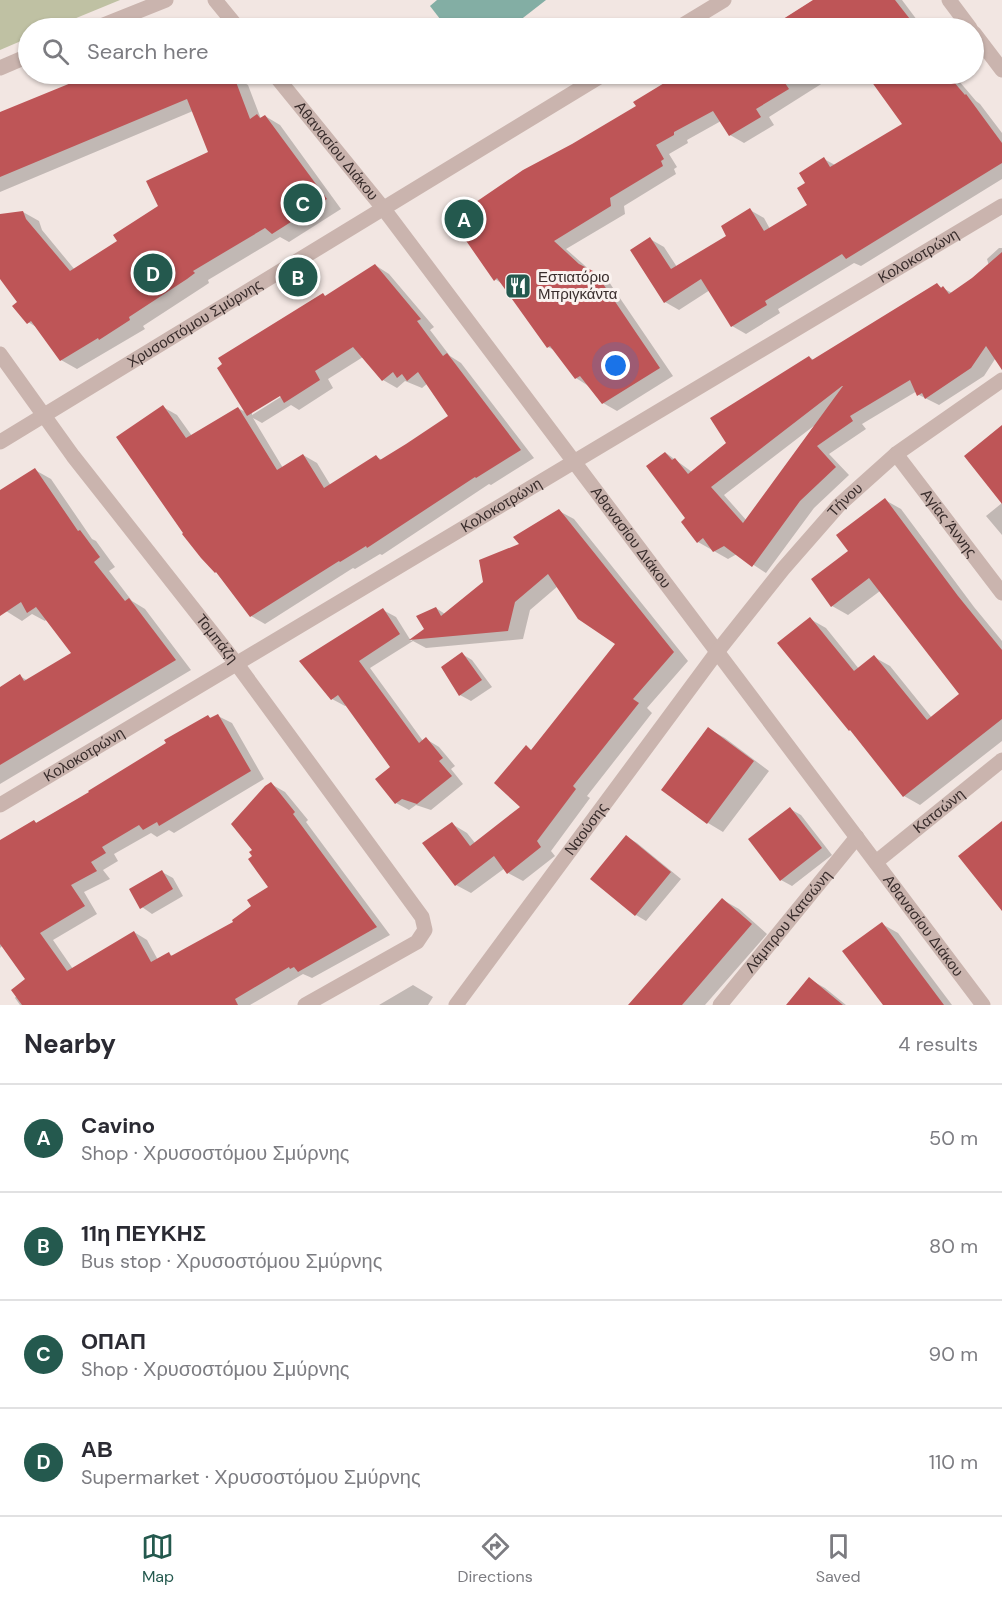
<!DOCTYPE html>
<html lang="en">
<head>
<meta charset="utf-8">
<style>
	:root { --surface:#fff; --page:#f7f7f7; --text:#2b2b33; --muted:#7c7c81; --line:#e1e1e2; --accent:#24594e }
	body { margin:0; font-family:"DM Sans",sans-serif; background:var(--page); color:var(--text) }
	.you { position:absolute; left:616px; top:366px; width:21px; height:21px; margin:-15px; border:4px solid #fff; border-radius:50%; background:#1a73e8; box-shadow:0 0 0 9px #1a73e833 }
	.badge { display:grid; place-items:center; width:39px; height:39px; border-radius:50%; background:var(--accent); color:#fff; font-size:20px; font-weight:700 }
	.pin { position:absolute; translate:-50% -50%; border:3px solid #fff; box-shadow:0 2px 6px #0006 }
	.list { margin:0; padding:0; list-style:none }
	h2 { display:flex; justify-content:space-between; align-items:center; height:78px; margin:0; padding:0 24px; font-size:26px }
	h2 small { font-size:20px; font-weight:400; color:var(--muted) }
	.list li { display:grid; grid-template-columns:39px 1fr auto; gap:18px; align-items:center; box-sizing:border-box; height:108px; padding:0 24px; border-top:2px solid var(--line) }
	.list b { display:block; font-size:22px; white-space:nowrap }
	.list p { margin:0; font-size:20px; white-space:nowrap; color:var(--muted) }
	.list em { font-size:20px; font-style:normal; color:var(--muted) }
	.icon { flex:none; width:33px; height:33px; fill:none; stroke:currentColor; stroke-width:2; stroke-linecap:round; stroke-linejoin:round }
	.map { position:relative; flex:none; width:1002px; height:1005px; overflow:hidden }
	.search { position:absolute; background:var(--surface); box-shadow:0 2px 4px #0004; left:18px; right:18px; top:18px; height:66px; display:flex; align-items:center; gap:15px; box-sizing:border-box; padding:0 21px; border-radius:33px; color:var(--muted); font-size:22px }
	.sheet { height:510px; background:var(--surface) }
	nav { display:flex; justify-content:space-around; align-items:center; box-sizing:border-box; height:84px; border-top:2px solid var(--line); background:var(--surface); font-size:16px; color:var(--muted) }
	nav a { display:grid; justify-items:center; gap:3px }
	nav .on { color:var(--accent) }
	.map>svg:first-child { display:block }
	.green { fill:#bfc1a3 }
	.water { fill:#83aea4 }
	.shadow { fill:#0003; fill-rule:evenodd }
	.building { fill:#be5557; fill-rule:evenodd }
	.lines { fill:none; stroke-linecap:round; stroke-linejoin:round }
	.minor { stroke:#cab4ae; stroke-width:15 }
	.labels { text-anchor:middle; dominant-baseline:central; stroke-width:6; stroke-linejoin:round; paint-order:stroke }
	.street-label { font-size:15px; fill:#392d2c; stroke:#faf2ef }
	.poi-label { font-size:15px; fill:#392d2c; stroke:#faf2ef; text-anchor:start }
</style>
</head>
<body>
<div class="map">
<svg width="1002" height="1005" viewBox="0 0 1002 1005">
	<rect width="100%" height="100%" fill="#f2e6e2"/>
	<path class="green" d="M0 0H120L52 28H28V38L0 50Z"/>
	<path class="water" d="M437 0H546L510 28H447L430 6Z"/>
	<path class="shadow" d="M814 0H902L923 28H769Z
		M97 74H227L233 76 248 85 261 119 265 116 280 125 341 209 289 242 280 237 208 280 209 283 203 287 143 326 145 329 77 369 61 360 38 328 28 322 20 302 0 277V216L23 212 39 221 42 230 75 270 119 241 160 207 210 153 193 111 0 192V113Z
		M685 74H837L769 117 774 125 744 143 730 135 721 121 687 140 688 143 669 154 677 167 674 169 676 174 624 206 625 214 566 249 592 272 609 282 673 376 617 411 603 403 590 387 576 378 556 351 548 347 504 285 495 279 573 145 638 106 635 102Z
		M868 74H953L976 101 980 104 1002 133V179L861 266 854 263 778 309 780 313 746 334 732 326 710 290 679 310 665 302 650 239 664 247 677 267 728 236 750 210 764 218 770 229 809 205 807 183 824 159 835 165 904 124Z
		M999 248H1002V359L997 356 984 376 939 405 919 395 917 391 862 424 866 429 829 454 849 475 814 508 766 573 737 554 728 559 698 542 666 453 692 472 728 444 809 357 814 360 937 285 952 293 989 266 987 259ZM815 425 747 521 724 495Z
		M375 265 389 274 434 327 430 330 450 356 461 363 534 458 491 485 489 484 382 555 380 554 355 569 353 568 265 624 251 616 216 572 163 407 177 415 192 436 238 408 247 413 326 297ZM363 357 383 380 397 388 405 381 422 388 428 383 450 416 383 460 376 457 331 486 317 463 303 455 283 468 253 418 262 423 291 405 299 410 333 388 328 379ZM286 391 287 393 252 415V411Z
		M35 470 51 479 92 539 96 541 115 567 109 571 132 601 145 609 191 670 0 784V688L20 676 28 681 73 654 47 619 45 621 32 614 22 621 6 611 0 602V492Z
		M885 500 901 509 974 607 1002 641V741L920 805 904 796 855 733 850 730 810 619 826 628 859 669 874 657 890 666 932 718 962 695 880 591 848 615 832 606 850 552Z
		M1002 503V535L986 516Z
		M559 511 574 519 688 661 647 708 652 713 587 796 590 798 551 851 555 856 523 881 508 873 505 868 471 893 456 885 452 824 467 833 475 843 522 807 533 751 618 644 558 586 530 610 523 639 426 648 413 641 370 668 423 741 426 739 439 747 455 766 451 769 463 784 431 810 416 805 409 810 396 803 392 767 347 705 345 706 332 699 383 610 396 617 411 641 426 629 436 608 445 614 485 583Z
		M462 654 472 660 492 687 471 701 460 695Z
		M208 716 212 719 218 716 232 723 264 779 174 833 169 830 157 837 151 833 114 854 118 861 103 870 110 879 84 892 97 914 53 940 73 969 134 932 147 940 158 960 169 954 173 956 235 922 253 907 271 887 254 857 271 784 285 792 308 820 306 822 390 935 312 978 303 974 250 1005H20L15 998 27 979 3 945 0 948V843L34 821 38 824 91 793Z
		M709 729 725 738 769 771 723 832 708 823Z
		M790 809 801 815 832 855 792 886 781 880Z
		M627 837 637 843 681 879 646 921 636 915 592 878Z
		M162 872 173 878 183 896 152 914 142 907Z
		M723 900 739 909 767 934 705 1005H643Z
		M882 924 898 933 952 1005H884Z
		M809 979 825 988 846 1005H788Z
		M413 985 433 997 428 1005H379Z"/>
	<path class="building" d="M813 0H895L917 28H769Z
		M93 74H233L250 119 257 114 260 118 265 115 327 199 272 234 265 228 193 271 195 273 187 279 129 317 130 320 99 340 98 338 60 361 31 321 27 324 12 306 17 302 0 279V214L23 211 26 219 70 271 117 241 113 235 158 206 146 181 208 152 187 99 0 177V112Z
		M679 74H779L789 89 756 109 761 117 729 136 713 111 674 132V135L656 145 664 159 661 161 663 166 610 198 611 206 554 241 579 264 595 272 660 368 602 404 580 376 575 379 550 346 547 348 497 278 494 281 451 219 523 170 572 144 636 106 633 102Z
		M866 74H947L965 95 966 94 1002 143V163L846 259 842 254 765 301 767 305 731 327 701 279 664 303 630 250 650 237 671 269 726 236 721 226 750 208 764 231 807 205 797 188 805 183 799 173 824 157 830 167 902 124Z
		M1002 252V370L986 346 971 368 925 399 922 393 917 396 910 380 850 416 853 421 817 446 836 467 800 501 752 567 724 546 713 552 703 538 697 543 681 522 685 518 646 466 665 452 672 460 675 458 688 474 726 443 710 418 809 356 812 360 937 283 941 288 943 286 949 294 972 278ZM842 386H843L743 523 711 487Z
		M375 264 421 319 417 321 443 356 447 353 521 450 476 478 475 477 367 548 366 546 340 562 339 561 250 617 216 572 215 573 201 558 182 534 183 533 116 437 163 405 186 438 238 407 277 470 303 454 324 488 376 455 380 460 406 444 448 416 418 372 407 381 402 374 397 378 393 372 382 381 353 347 315 371 320 380 284 403 280 396 247 416 217 368 222 364 218 358 323 293 325 296Z
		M1002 425V504L964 456Z
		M35 468 78 531 80 530 100 557 94 562 125 601 129 598 176 660 0 765V687L20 674 24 681 71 653 36 607 27 613 21 602 0 616V490Z
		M885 498 958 596 1002 650V719L903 797 850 730 849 731 777 643 810 617 854 671 874 655 927 720 959 694 869 578 831 607 811 579 848 551 836 535Z
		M559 509 674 652 633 699 639 703 573 786 576 789 537 841 541 847 507 874 494 856 455 886 422 843 452 822 470 846 520 807 494 783 526 745 531 750 615 644 578 619 548 574 515 602 508 631 409 640 424 629 416 616 436 607 441 616 483 582 479 560 519 544 513 537Z
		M383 608 400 634 359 661 419 743 426 737 443 758 439 761 452 776 417 804 402 799 395 804 375 779 390 767 338 695 331 700 299 661Z
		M462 652 482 680 459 696 441 667Z
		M218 714 251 771 159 826 157 822 143 830 139 825 102 847 106 853 91 862 97 871 71 885 85 906 40 933 67 971 134 931 151 962 169 952 171 956 233 922 232 920 251 906 247 900 268 887 248 859 252 856 249 852 252 850 231 824 265 786 271 782 295 812 293 814 377 927 298 972 294 967 290 969 289 967 235 999 238 1005H22L11 990 25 979 0 944V840L34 820 36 823 89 792 88 791 166 743 164 740 208 715 210 718Z
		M708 727 754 761 707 824 661 790Z
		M790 807 822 848 780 881 748 839Z
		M1002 821V911L958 856Z
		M626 835 671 872 635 916 590 879Z
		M162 870 173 889 140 909 129 889Z
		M722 898 752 924 682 1005H628Z
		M882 922 944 1005H883L842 951Z
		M809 977 843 1005H786Z"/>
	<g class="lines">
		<g class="minor">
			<path d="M215 0 238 28"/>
			<path d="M949 0 970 28"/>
			<path d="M96 28 166 0"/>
			<path d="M678 28 724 0"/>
			<path d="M974 33 1002 70"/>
			<path d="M0 68 28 56"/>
			<path id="s1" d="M274 74 383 208 983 1005"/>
			<path id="s2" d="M0 354 73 456 236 663 422 917 425 930 417 942 305 1005"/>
			<path id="s3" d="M0 442 604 74"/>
			<path id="s4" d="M896 454 1002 593"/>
			<path id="s5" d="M0 805 1002 206"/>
			<path id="s6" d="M876 862 1002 760"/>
			<path id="s7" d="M456 1005 717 652 783 569 839 505 896 454 1002 380"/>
			<path id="s8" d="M720 1005 857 837"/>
		</g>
	</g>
	<defs>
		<symbol id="restaurant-square" viewBox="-11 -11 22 22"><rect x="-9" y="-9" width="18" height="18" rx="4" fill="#24594e" stroke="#faf2ef"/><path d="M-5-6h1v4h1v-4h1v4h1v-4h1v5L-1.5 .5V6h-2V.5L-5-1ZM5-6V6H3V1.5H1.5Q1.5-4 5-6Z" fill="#fff"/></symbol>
	</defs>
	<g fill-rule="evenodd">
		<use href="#restaurant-square" x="503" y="271" width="30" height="30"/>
	</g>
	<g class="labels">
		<g class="street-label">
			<text stroke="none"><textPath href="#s1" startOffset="99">Αθανασίου Διάκου</textPath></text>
			<text stroke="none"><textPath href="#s5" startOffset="1070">Κολοκοτρώνη</textPath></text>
			<text stroke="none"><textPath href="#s3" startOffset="228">Χρυσοστόμου Σμύρνης</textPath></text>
			<text stroke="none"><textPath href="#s7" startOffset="638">Τήνου</textPath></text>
			<text stroke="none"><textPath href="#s5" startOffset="584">Κολοκοτρώνη</textPath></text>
			<text stroke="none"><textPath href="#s4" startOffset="87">Αγίας Άννης</textPath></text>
			<text stroke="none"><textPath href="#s1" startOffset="585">Αθανασίου Διάκου</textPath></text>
			<text stroke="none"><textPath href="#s2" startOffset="358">Τομπάζη</textPath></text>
			<text stroke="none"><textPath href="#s5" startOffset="98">Κολοκοτρώνη</textPath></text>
			<text stroke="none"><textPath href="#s6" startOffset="81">Κατσώνη</textPath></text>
			<text stroke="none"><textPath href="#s7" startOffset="219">Ναούσης</textPath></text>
			<text stroke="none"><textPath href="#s8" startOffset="108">Λάμπρου Κατσώνη</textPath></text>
			<text stroke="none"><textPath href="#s1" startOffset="1071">Αθανασίου Διάκου</textPath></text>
		</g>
		<g class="poi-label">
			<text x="538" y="277">Εστιατόριο<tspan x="538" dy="17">Μπριγκάντα</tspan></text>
		</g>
	</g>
</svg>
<div class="you"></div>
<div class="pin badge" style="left:464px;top:219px">A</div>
<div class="pin badge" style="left:298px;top:277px">B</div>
<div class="pin badge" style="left:303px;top:203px">C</div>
<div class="pin badge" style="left:153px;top:273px">D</div>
<div class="search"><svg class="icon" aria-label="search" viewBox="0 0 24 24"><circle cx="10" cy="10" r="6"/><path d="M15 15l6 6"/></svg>Search here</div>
</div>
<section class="sheet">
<h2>Nearby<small>4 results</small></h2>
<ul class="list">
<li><span class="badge">A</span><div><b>Cavino</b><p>Shop · Χρυσοστόμου Σμύρνης</p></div><em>50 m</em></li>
<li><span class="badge">B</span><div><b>11η ΠΕΥΚΗΣ</b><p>Bus stop · Χρυσοστόμου Σμύρνης</p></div><em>80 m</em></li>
<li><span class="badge">C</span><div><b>ΟΠΑΠ</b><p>Shop · Χρυσοστόμου Σμύρνης</p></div><em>90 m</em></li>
<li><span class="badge">D</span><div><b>ΑΒ</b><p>Supermarket · Χρυσοστόμου Σμύρνης</p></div><em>110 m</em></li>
</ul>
</section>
<nav>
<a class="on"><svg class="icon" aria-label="map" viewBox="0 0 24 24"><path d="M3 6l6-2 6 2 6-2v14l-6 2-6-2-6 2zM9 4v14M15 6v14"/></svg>Map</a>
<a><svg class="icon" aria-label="directions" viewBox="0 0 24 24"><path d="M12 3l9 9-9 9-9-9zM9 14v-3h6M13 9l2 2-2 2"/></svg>Directions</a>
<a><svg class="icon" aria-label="saved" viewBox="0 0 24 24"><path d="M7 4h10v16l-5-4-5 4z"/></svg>Saved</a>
</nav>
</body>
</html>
